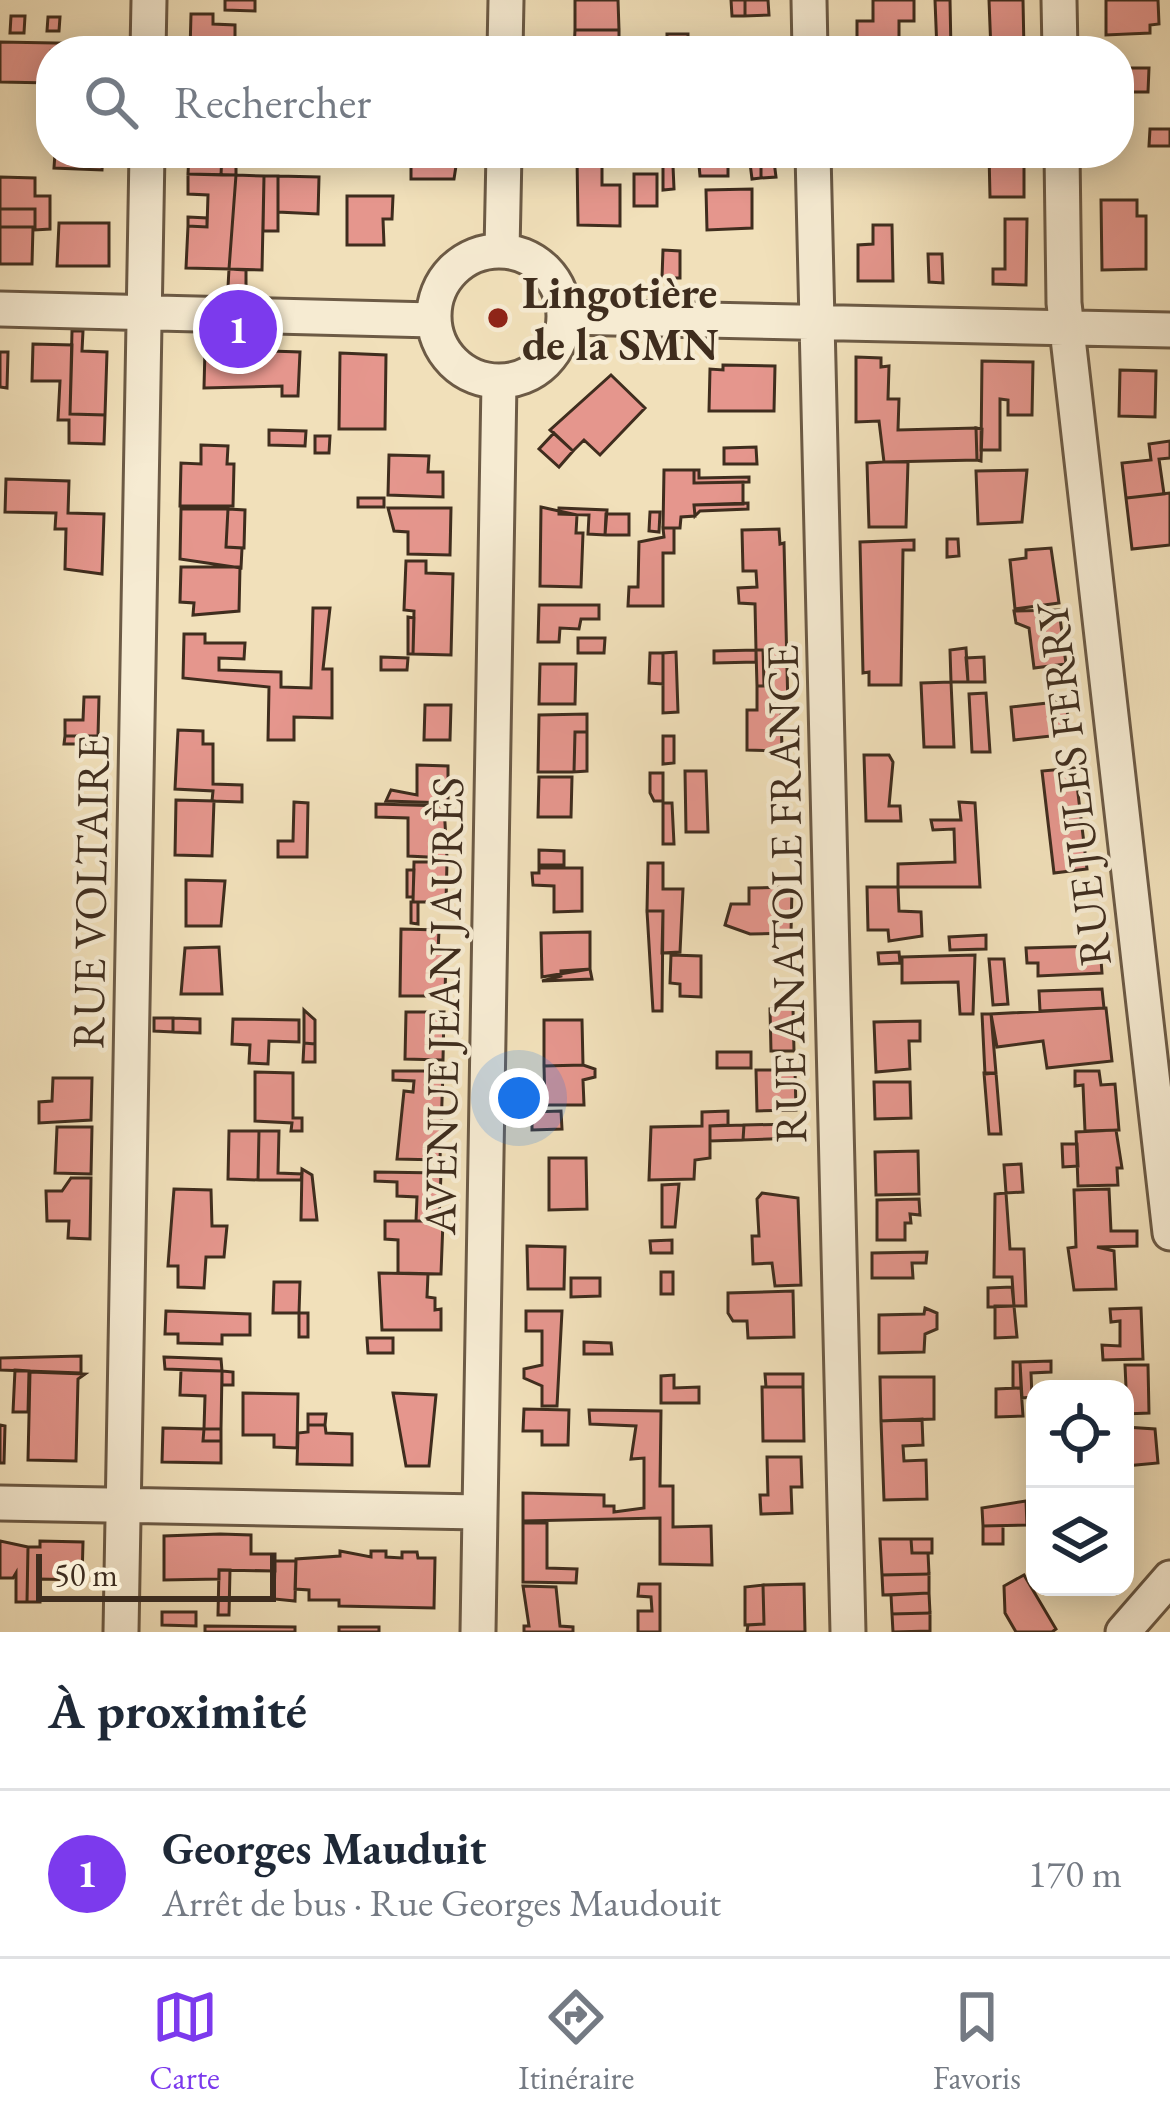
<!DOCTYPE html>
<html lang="fr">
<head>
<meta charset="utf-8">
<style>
	:root { --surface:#fff; --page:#f6f6f7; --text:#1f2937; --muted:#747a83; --line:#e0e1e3; --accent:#7c3aed }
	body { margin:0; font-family:"EB Garamond",serif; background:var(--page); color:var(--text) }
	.controls { position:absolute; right:36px; bottom:36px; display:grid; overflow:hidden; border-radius:24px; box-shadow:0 6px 30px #0003 }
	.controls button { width:108px; height:108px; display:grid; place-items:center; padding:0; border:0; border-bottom:3px solid var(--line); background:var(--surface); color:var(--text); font:60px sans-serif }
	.scale { position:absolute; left:36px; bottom:30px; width:240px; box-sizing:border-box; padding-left:12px; border:6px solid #3f2d1e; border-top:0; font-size:33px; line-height:42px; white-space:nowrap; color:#3f2d1e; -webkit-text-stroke:9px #f6ebd2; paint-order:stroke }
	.you { position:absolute; left:519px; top:1098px; width:42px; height:42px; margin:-30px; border:9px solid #fff; border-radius:50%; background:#1a73e8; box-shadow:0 0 0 18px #1a73e833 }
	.badge { display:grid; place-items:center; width:78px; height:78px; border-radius:50%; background:var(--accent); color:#fff; font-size:39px; font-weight:700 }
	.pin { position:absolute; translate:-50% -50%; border:6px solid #fff; box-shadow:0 3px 12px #0006 }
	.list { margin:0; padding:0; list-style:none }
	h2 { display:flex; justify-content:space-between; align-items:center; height:156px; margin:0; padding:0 48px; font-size:51px }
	h2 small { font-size:39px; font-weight:400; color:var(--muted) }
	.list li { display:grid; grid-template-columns:78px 1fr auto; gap:36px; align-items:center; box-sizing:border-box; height:168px; padding:0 48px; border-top:3px solid var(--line) }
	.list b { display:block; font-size:45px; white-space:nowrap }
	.list p { margin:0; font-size:39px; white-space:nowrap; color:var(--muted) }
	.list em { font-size:39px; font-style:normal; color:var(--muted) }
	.icon { flex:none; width:66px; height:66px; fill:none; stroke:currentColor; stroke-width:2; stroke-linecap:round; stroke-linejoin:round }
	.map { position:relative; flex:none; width:1170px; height:1632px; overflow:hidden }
	.search { position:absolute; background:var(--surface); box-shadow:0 6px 30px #0003; left:36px; right:36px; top:36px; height:132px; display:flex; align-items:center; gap:30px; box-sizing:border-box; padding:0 42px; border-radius:48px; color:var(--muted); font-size:45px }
	.sheet { height:324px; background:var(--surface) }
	nav { display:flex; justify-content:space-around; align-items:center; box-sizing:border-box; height:168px; border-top:3px solid var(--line); background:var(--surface); font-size:33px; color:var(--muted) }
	nav a { display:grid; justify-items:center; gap:6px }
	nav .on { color:var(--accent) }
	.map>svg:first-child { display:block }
	.building { fill:#e5968d; stroke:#3f2d1e; stroke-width:3 }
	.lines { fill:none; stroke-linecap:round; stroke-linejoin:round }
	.minor-casing { stroke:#6c5a45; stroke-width:39 }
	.minor { stroke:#f6ebd2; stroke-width:33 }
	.poi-dot { fill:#8f2418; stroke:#f6ebd2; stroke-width:4.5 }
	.labels { text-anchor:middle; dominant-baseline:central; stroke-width:9; stroke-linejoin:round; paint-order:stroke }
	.poi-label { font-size:45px; font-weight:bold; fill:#3f2d1e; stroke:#f6ebd2; text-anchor:start }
	.street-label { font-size:45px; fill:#3f2d1e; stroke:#f6ebd2 }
</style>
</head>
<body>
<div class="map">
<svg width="1170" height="1632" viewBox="0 0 1170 1632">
	<rect width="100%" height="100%" fill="#f1e0ba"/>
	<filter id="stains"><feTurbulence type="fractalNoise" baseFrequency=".00167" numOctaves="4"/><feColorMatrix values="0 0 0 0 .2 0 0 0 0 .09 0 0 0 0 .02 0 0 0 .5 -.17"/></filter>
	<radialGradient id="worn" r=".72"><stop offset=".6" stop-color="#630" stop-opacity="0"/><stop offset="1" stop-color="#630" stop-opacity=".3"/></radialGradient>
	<path class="building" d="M225 0H255V11L225 10Z
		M575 0H618L619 30H575Z
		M731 0H745V16H732Z
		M745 0H768L769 15 745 16Z
		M873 0H914V21H899V51H857V21H873Z
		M935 0H950L951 51H937Z
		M989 0H1023L1024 51H991Z
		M1106 0H1158L1159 24 1150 25V33L1106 35Z
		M191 14H213V24L235 25V51H190Z
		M11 16H25L24 33H10Z
		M48 17H60L59 31H47Z
		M575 30H619V51H574Z
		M667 34H688V47L711 51H667Z
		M384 41H435L434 51H384Z
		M0 42 109 44V51H51V83L0 82Z
		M1119 68H1149L1148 92H1128V130H1119Z
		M1150 129H1170V146H1149Z
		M55 153H103L102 170 54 168Z
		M189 153H222L221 175 188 174Z
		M222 153H236V175H221Z
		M411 153H458L454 179H411Z
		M553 153 602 156V185H620V226L578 225 577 157 553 158Z
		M750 153H773L776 177 761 178V163H750Z
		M989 153H1024V197H990Z
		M750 163H761V178L752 179Z
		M728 164V176H700L699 165Z
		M663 166H673L674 189 663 190Z
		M188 174 236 175 229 269 186 268 188 226 207 227 208 195 188 194Z
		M634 174H657V206H634Z
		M236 175 264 176 262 270 229 269Z
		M264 176H278V231H263Z
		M278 176 319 177 318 214 278 212Z
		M0 177 35 178V196H50V229L35 230V209H0Z
		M752 189V228L707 230 706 190Z
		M347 196H393L392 219H383L384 245H347Z
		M1101 200H1137V216H1146V269L1102 270Z
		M0 209H35V227H0Z
		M188 217 207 218V227L188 226Z
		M1005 219H1027L1026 285 993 284V269H1005Z
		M59 223H109V266H57Z
		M873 225H892L893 281H858V245L873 244Z
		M0 227H33L32 264H0Z
		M663 250 680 251V278H662Z
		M928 254H942L943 283 929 282Z
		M229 269 246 270V287H228Z
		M72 331H83L82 351 107 352 105 415 70 414Z
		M33 344 72 345 70 414 105 415 104 444 69 443V420H58L60 381H32Z
		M205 349 300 352 298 396H282V386L204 388Z
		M0 352H8L7 388 0 387Z
		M340 353 386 355 385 429H339Z
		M856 357 881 358V367L889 366 888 399H899L898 430 976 428 977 460 884 462 879 421 856 422Z
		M982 361 1033 362 1032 415H1008V400L1000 399V450H981Z
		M723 365 775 366 774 411H709L710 369 723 370Z
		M1120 370 1156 371 1155 417 1119 416Z
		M611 375 645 408 600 455 584 440 573 451 550 430Z
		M976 428 982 429 981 461 977 460Z
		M269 430 306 431 305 446 269 445Z
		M554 433 573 451 559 467 539 449Z
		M315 436H330L329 453H315Z
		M1170 441V458L1159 459 1164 494 1126 498 1122 463 1151 460 1149 444Z
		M201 445 228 446 227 464H234L233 506H180L181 463 201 464Z
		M756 447 757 464H724V448Z
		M389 455 429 456 428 472H443V497L388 495Z
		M884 462H908L906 527H869L867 463Z
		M664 470H694V483L743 482V504L694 505 695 516 681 517 680 528H663Z
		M694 470H699V478L749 477V482L694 483Z
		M1027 470 1022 522 978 524 976 471Z
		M6 479 69 481 68 513 104 514 102 574 65 569 66 529H55L56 513 5 512Z
		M1170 493V545L1132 549 1126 498Z
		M358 498H384V507H358Z
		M748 503V509L700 511 695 516 694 505Z
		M541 507 577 515 576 533H583L581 587 540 586Z
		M388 508H451L450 555 408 554V532L394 531Z
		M559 508 607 510 605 535 588 534 589 515 559 514Z
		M181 509H228L226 547 242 548 241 568 180 559Z
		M228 509 245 510 244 548 226 547Z
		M650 512H660L659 532 649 531Z
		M606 514H629V535H605Z
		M663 528H674V553H663V606H628L629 587H638L639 542 664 537Z
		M779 529 780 544 784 543 788 709 781 710 782 751 747 750V710H757V686H764L763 650H756L755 604 739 603 738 588 757 587 756 571H743L742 530Z
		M947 539H958L959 556 947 557Z
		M914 540V550H903L901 685H869V672L863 673 860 542Z
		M1051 548 1059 603 1015 609 1010 560 1026 558V550Z
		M406 561H426V573L453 574 451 655 413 654 414 611 404 610Z
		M181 567H240L239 611 193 615 194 603 180 602Z
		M539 605H599V619H581L579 629 560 628 559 642H538Z
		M313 608H330L323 669H332V718L294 717V740H268L269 687 183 678 184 634H205V643H245L244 659 219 658V670L281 672V687L311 688Z
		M1059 610 1066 664 1034 668 1029 628 1016 623 1014 611Z
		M408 617 414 618 413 654H408Z
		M578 638H605L604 653H578Z
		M966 648 968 682H951L950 650Z
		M756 650V662L714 663V651Z
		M756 650H763L764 686H757Z
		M676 652 678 712 663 713V653Z
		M650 653H663V684L649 683Z
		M381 657 408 658 407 670H381Z
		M984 657 985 682H968L966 658Z
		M540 664H576L575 704H539Z
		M951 682 954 747H924L921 683Z
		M986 693 990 752H972L969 694Z
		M84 697H99L98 736H65V720H83Z
		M1066 701 1070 734 1014 740 1011 707Z
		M425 705H451L450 740H424Z
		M587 714V732H575L574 772H538L539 715Z
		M178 730 203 731V744H213V784L242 785V802L212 801 213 791 175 789Z
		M575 732H587V771L574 772Z
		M65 736H98V744H64Z
		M663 736H674V763L663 764Z
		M864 755H889L893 762 889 806H900L901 821H866Z
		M417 765 448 766V803L386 801 391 790 417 795Z
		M1075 768 1087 869 1054 873 1042 771Z
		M685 771H706L708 832H686Z
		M650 773H663V801H654L650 793Z
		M539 777H572L571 817H538Z
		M176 800 214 801 212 856 175 855Z
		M294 802 308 803 307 857H278V841H293Z
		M959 802 975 803 980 887H898V864L955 862 954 829 933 830 931 820H961Z
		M663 803H672L674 844H663Z
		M376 804 444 806 447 858 408 856V818L376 817Z
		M539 850 564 851V865H539Z
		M414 862H447L446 902H413Z
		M648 863H663V889H683L680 952 662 953 663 911H647Z
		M539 868H582V911L554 912V886L533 885 532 873H539Z
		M407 870H414L413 897H407Z
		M186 880 225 881 221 926H186Z
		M792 887 791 933 750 934 725 925 731 904H749V888Z
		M867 887H898L899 911 921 912 922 936 889 941 888 930H868Z
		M411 902H418V924L411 923Z
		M647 911H663L662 1011H653Z
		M401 929 439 930 438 953H446L445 996H400Z
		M590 932V969L542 977 541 933Z
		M986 935V949L950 950 949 937Z
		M1100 946 1102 973 1038 976V963H1027L1026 948Z
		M219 947 222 994H181L185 948Z
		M899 952 900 963 879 964 878 953Z
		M671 955 701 956V997L680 996V984L670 983Z
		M975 955 973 1014H960L958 982 902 983V957Z
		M989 959H1004L1008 1004 993 1005Z
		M590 969 592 979 542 981 561 976V971Z
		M1102 989 1104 1008 1040 1011 1039 991Z
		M793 1008 794 1051H771L770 1009Z
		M1106 1008 1112 1061 1047 1068 1043 1041 997 1047 991 1014Z
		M304 1010 315 1020V1044L304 1043Z
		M406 1012H444L443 1060 405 1059Z
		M982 1014H991L996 1073 985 1074Z
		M154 1018H173V1032L154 1031Z
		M173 1018 200 1019V1033L173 1032Z
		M233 1019 299 1020V1042L269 1041 268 1064 249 1063 250 1045 232 1044Z
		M544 1020H582L583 1065 544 1066Z
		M920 1021V1041H909L910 1069 876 1072 874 1022Z
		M304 1043 315 1044V1062H303Z
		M717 1052H751V1068H717Z
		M583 1065 595 1069V1077L583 1080 584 1105H545L544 1066Z
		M756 1070H795L796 1110 757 1111Z
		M393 1071H443L440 1160 397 1159 404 1091 413 1092 414 1081 393 1080Z
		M1075 1071H1099L1101 1085 1115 1084 1119 1130 1085 1131 1083 1085 1075 1086Z
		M255 1072 293 1073V1118H302V1131H291L292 1123 255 1121Z
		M984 1073H996L1001 1134H989Z
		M53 1078H92L91 1120 39 1123V1102L52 1101Z
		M874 1082H910L911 1118 875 1119Z
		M561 1111 562 1129 532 1130V1112Z
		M728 1111V1125L710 1126V1158L695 1160 694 1179 649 1180 651 1127 702 1126V1112Z
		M797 1124V1138L743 1140 744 1125Z
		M744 1125 743 1140 710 1141V1126Z
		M57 1127H92L91 1174 55 1173Z
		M1116 1130 1122 1168H1117L1118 1185 1078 1186 1076 1132Z
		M229 1131H259L258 1180 228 1179Z
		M259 1131H279L278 1173 302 1174 301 1180H258Z
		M1062 1144H1077L1078 1166 1063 1167Z
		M918 1151 919 1194 876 1195 875 1152Z
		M549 1158H586L587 1209 549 1210Z
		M1021 1164 1023 1192 1006 1193 1004 1165Z
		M302 1169 312 1175 317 1220H301Z
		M375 1172 441 1173 439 1221H416L417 1197 397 1196V1182L375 1181Z
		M71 1178H91L90 1239 68 1238 69 1221H47L46 1191H62Z
		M679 1184 675 1227H662V1185Z
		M174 1189 211 1190 212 1226H227L224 1257H206L204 1288 178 1287V1266H168Z
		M1109 1189 1111 1231H1137V1246L1097 1247 1114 1251 1116 1289 1074 1290 1068 1248 1076 1247 1074 1190Z
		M762 1193 798 1198 801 1285 775 1286 772 1263 753 1264 752 1236H759L757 1199Z
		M1006 1193 1010 1249H1024L1026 1306H1014L1012 1277H994L995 1194Z
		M919 1199 920 1215 910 1214 911 1223H905V1240H877V1200Z
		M385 1221H443L441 1274 398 1273V1240L385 1239Z
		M672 1240V1253H651L650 1241Z
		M527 1246 565 1247 564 1289H528Z
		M927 1252 926 1263H912L913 1278H872V1253Z
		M661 1272H673V1294H661Z
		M379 1273 428 1274 427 1297 435 1298V1310L441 1309V1330H382Z
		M571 1278H600V1296L571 1297Z
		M274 1282H300L299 1313H273Z
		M1012 1287 1014 1306 988 1307V1288Z
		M793 1291 794 1337 748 1338 747 1321H733L728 1313V1293Z
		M995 1306H1014L1017 1337 995 1338Z
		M925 1308 937 1313V1329L925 1334 924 1352 879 1353V1315L924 1314Z
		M1141 1308 1143 1359 1103 1360 1102 1345 1120 1346V1321L1111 1322 1110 1309Z
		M166 1311 250 1314V1335H222V1344L178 1343V1334H165Z
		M526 1311H562L557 1406H542V1386L524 1378V1369L542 1365V1331H526Z
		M299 1313H308V1337H299Z
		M367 1338H393V1353H368Z
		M584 1342 611 1343 612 1354H584Z
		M81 1356V1373L0 1370V1358Z
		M164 1357 221 1359 222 1371 165 1369Z
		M1051 1361V1372L1031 1373 1032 1397 1022 1398 1020 1362Z
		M1013 1362H1020L1021 1388H1013Z
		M1125 1365H1148L1149 1413 1125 1414V1389L1117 1387H1126Z
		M15 1370 29 1371 28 1412H13Z
		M181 1370 222 1371 221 1429H204L205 1396 180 1395Z
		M222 1371 233 1372V1385H222Z
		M30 1372 85 1374 78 1379 76 1461 28 1460Z
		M765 1374H803V1387H766Z
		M674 1375V1388L699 1387V1403H661V1376Z
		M880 1377H934V1419L881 1421Z
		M762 1387H803L804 1441H763Z
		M1021 1388 1023 1416 996 1417V1389Z
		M243 1393 298 1394 297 1448 274 1447V1435H243Z
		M393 1393 436 1395 429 1466H406Z
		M524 1409 569 1410 568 1445H542V1431H523Z
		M589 1410 661 1411 660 1486H673V1527L711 1526 712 1565 660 1564V1518L523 1521V1493L604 1495V1506H614V1512L644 1508V1458L631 1459 636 1426 590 1424Z
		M308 1414H326L325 1425H308Z
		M922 1419 923 1445 903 1446 904 1461 926 1460 927 1499 884 1500 881 1421Z
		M0 1425 5 1426 4 1463H0Z
		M308 1425H325L326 1433 352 1434V1465L297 1464 298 1433 308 1432Z
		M1125 1427 1155 1429 1158 1463 1125 1466Z
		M163 1428 204 1429 203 1441H221V1463L162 1462Z
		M204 1429H221V1441H203Z
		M767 1457H801L802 1487H791L792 1513 761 1514 760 1495H768Z
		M1026 1501 1027 1525 983 1526 982 1508Z
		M523 1523H547V1568L577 1569 576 1583 523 1582Z
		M983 1526H1003V1544H983Z
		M220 1534 251 1535V1554H275V1571L219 1570V1579L164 1580V1536Z
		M880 1539H911L912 1553H928L929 1574 882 1575Z
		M911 1539H932V1553H912Z
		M0 1541 28 1547 27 1602H16V1573L13 1578H0Z
		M40 1541 83 1542 82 1580 40 1579V1602H27L28 1547H40Z
		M340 1551 371 1557V1551H386V1557L402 1558V1552H417L418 1558H435L434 1608 339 1606V1600H309V1590L295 1589 296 1559 340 1556Z
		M275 1561H296L295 1601 274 1599Z
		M219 1570H230L229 1615H218Z
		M929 1574V1593L883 1595 882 1575Z
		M1024 1575 1056 1629 1052 1632H1016L1005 1613 1004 1586Z
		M639 1584H660V1632H638V1611H652L651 1597 638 1596Z
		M804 1584 805 1632H747L748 1625 764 1624 763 1585Z
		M763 1585 764 1624 745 1625V1587Z
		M523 1586 556 1587 560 1626 573 1627V1632H524V1626H529Z
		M929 1593 930 1613 892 1614 891 1595Z
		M162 1612H196V1626L162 1625Z
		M930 1613V1631L893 1632 892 1614Z
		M205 1626 295 1627V1632H205Z
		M339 1627H379V1632H339Z"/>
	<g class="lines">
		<defs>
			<path id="minor" d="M809 0 810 51
				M1059 0 1060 51
				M148 51 149 0
				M505 51 506 0
				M813 153 848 1632
				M1062 153 1064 303 1170 1233
				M434 316a65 65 0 1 1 130 0a65 65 0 1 1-130 0Z
				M502 251 504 153
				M0 309 433 320
				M565 317 1170 330
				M0 1503 479 1512
				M121 1632 147 153
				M478 1632 499 382
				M1123 1632 1170 1578"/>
		</defs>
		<use href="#minor" class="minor-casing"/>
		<use href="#minor" class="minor"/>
	</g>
	<circle class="poi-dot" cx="498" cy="318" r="12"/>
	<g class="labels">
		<g class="poi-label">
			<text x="522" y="292">Lingotière<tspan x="522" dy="52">de la SMN</tspan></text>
		</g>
		<g class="street-label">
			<text transform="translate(1073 785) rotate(-97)">RUE JULES FERRY</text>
			<text transform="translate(90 892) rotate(-89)">RUE VOLTAIRE</text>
			<text transform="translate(786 894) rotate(-91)">RUE ANATOLE FRANCE</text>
			<text transform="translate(443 1006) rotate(-89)">AVENUE JEAN JAURÈS</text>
		</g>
	</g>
	<rect width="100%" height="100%" filter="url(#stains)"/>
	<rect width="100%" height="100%" fill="url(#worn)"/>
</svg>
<div class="controls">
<button><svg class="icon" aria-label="locate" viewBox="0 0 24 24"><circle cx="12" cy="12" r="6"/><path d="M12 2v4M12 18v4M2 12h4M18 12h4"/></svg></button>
<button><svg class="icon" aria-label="layers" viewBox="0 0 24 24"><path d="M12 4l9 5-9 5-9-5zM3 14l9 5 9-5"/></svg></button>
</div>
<div class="scale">50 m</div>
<div class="you"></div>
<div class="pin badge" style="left:238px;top:329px">1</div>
<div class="search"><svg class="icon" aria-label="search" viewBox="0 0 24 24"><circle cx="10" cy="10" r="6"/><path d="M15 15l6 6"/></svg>Rechercher</div>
</div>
<section class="sheet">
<h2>À proximité<small></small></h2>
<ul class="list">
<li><span class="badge">1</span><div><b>Georges Mauduit</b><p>Arrêt de bus · Rue Georges Maudouit</p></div><em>170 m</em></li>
</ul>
</section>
<nav>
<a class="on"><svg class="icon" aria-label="map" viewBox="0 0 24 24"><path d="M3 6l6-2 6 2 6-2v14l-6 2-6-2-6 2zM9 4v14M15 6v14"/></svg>Carte</a>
<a><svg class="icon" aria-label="directions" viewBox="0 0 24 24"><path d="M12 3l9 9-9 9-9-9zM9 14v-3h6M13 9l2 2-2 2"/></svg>Itinéraire</a>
<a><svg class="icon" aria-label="saved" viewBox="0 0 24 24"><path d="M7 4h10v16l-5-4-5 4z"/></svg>Favoris</a>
</nav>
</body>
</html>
